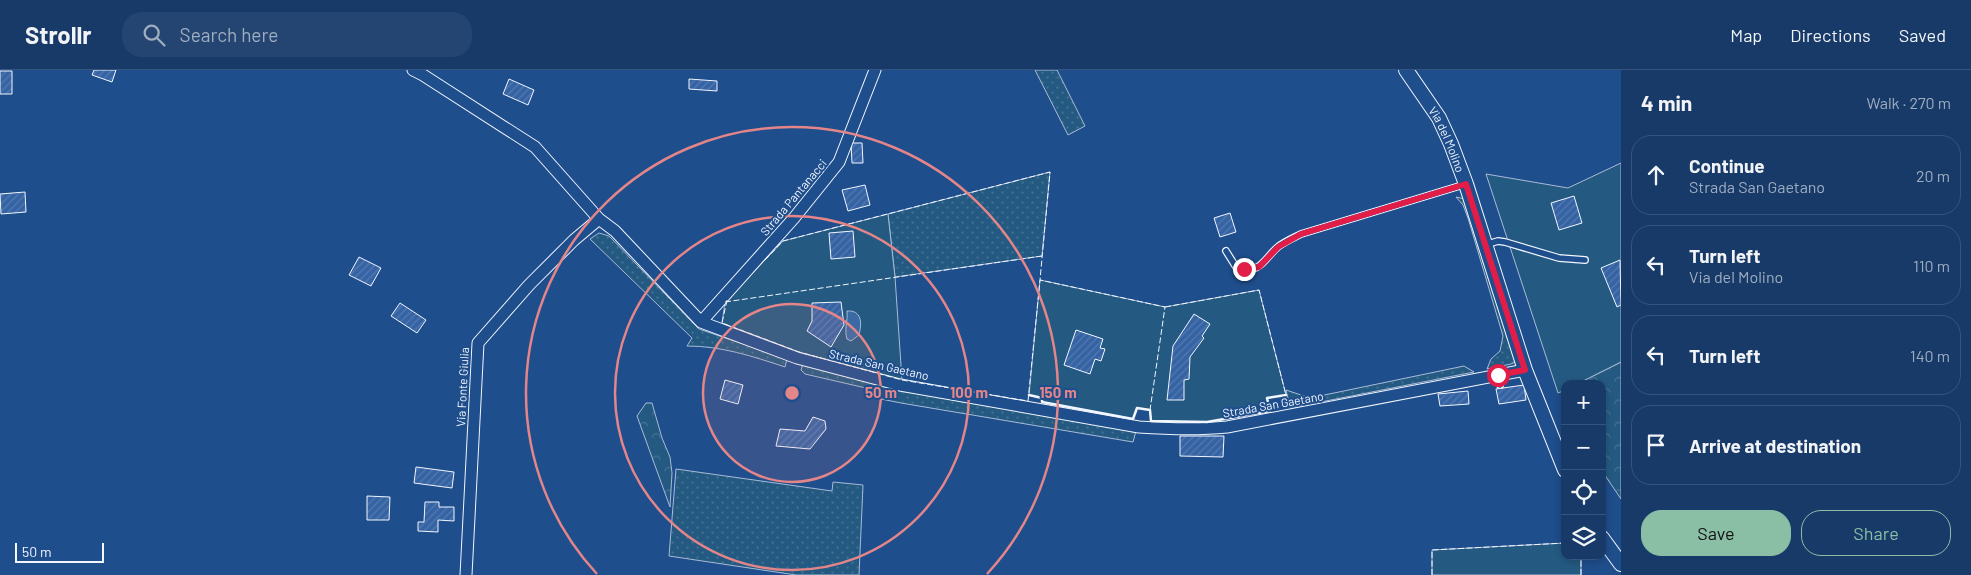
<!DOCTYPE html>
<html lang="en">
<head>
<meta charset="utf-8">
<style>
	:root { --surface:#173a69; --page:#244571; --text:#f1f3f6; --muted:#9eadc0; --line:#36547d; --accent:#8abfa5 }
	body { margin:0; font-family:Barlow,sans-serif; background:var(--page); color:var(--text) }
	.controls { position:absolute; right:15px; bottom:15px; display:grid; overflow:hidden; border-radius:10px; box-shadow:0 2px 8px #0003 }
	.controls button { width:45px; height:45px; display:grid; place-items:center; padding:0; border:0; border-bottom:1px solid var(--line); background:var(--surface); color:var(--text); font:25px sans-serif }
	.scale { position:absolute; left:15px; bottom:12px; width:89px; box-sizing:border-box; padding-left:5px; border:2px solid #f2f6ff; border-top:0; font-size:14px; line-height:18px; white-space:nowrap; color:#f2f6ff; -webkit-text-stroke:4px #1f4e8c; paint-order:stroke }
	.stop { position:absolute; width:15px; height:15px; margin:-11px; border:4px solid #e11d48; border-radius:50%; background:#fff }
	.stop.end { background:#e11d48; border-color:#fff; box-shadow:0 1px 5px #0008 }
	.list { margin:0; padding:0; list-style:none }
	h2 { display:flex; justify-content:space-between; align-items:center; height:65px; margin:0; padding:0 20px; font-size:21px }
	h2 small { font-size:16px; font-weight:400; color:var(--muted) }
	.list li { display:grid; grid-template-columns:32px 1fr auto; gap:15px; align-items:center; box-sizing:border-box; height:80px; margin:0 10px 10px; padding:0 10px; border:1px solid var(--line); border-radius:20px }
	.list b { display:block; font-size:19px; white-space:nowrap }
	.list p { margin:0; font-size:16px; white-space:nowrap; color:var(--muted) }
	.list em { font-size:16px; font-style:normal; color:var(--muted) }
	.actions { display:flex; gap:10px; padding:15px 20px }
	.actions a { flex:1; padding:11px 0; border:1px solid var(--accent); border-radius:20px; text-align:center; font-size:18px; color:var(--accent) }
	.actions .main { background:var(--accent); color:#111 }
	.icon { flex:none; width:28px; height:28px; fill:none; stroke:currentColor; stroke-width:2; stroke-linecap:round; stroke-linejoin:round }
	.map { position:relative; flex:none; width:1621px; height:505px; overflow:hidden }
	header { display:flex; align-items:center; gap:30px; box-sizing:border-box; height:70px; padding:0 25px; background:var(--surface); border-bottom:1px solid var(--line) }
	header strong { font-size:24px }
	nav { display:flex; gap:28px; margin-inline-start:auto; font-size:18px }
	.search { width:350px; height:45px; background:var(--page); display:flex; align-items:center; gap:12px; box-sizing:border-box; padding:0 18px; border-radius:20px; color:var(--muted); font-size:19px }
	main { display:flex }
	aside { flex:1; background:var(--surface) }
	.map>svg:first-child { display:block }
	.grass { fill:url(#grass-dots); stroke:#a8bbd7 }
	.forest { fill:url(#forest-crowns); stroke:#a8bbd7 }
	.garden { fill:#245a82; stroke:#a8bbd7 }
	.water { fill:#3b69a3; stroke:#a8bbd7 }
	.building { fill:url(#building-hatch); stroke:#f2f6ff }
	.lines { fill:none; stroke-linecap:round; stroke-linejoin:round }
	.service-casing { stroke:#f2f6ff; stroke-width:8 }
	.minor-casing { stroke:#f2f6ff; stroke-width:13 }
	.tertiary-casing { stroke:#f2f6ff; stroke-width:16 }
	.service { stroke:#1f4e8c; stroke-width:5.5 }
	.minor { stroke:#1f4e8c; stroke-width:11 }
	.tertiary { stroke:#1f4e8c; stroke-width:14 }
	.fence { stroke:#f2f6ff; stroke-width:1; stroke-dasharray:6 2.5; stroke-linecap:butt }
	.wall { stroke:#f2f6ff; stroke-width:2.5 }
	.route { stroke:#e11d48; stroke-width:6 }
	.ring { fill:none; stroke:#e38589; stroke-width:2.5 }
	.labels { text-anchor:middle; dominant-baseline:central; stroke-width:4; stroke-linejoin:round; paint-order:stroke }
	.street-label { font-size:12px; fill:#f2f6ff; stroke:#1f4e8c }
	.centre { fill:#e38589; stroke:#1f4e8c; stroke-width:2.5 }
	.ring-label { font-size:15px; text-anchor:middle; font-weight:bold; fill:#e38589; stroke:#1f4e8c; stroke-width:4; stroke-linejoin:round; paint-order:stroke }
</style>
</head>
<body>
<header>
<strong>Strollr</strong>
<div class="search"><svg class="icon" aria-label="search" viewBox="0 0 24 24"><circle cx="10" cy="10" r="6"/><path d="M15 15l6 6"/></svg>Search here</div>
<nav><a>Map</a><a>Directions</a><a>Saved</a></nav>
</header>
<main>
<div class="map">
<svg width="1621" height="505" viewBox="0 0 1621 505">
	<defs>
		<pattern id="grass-dots" width="8" height="8" patternUnits="userSpaceOnUse" patternTransform="scale(1.25)"><rect width="8" height="8" fill="#245a82"/><path d="M2 2h.1M6 6h.1" fill="none" stroke="#447295" stroke-width="1.8" stroke-linecap="round"/></pattern>
		<pattern id="forest-crowns" width="20" height="18" patternUnits="userSpaceOnUse" patternTransform="scale(1.25)"><rect width="20" height="18" fill="#245a82"/><path d="M2 6a3 3 0 1 1 6 0M12 15a3 3 0 1 1 6 0" fill="none" stroke="#447295"/></pattern>
		<pattern id="building-hatch" width="6" height="6" patternUnits="userSpaceOnUse" patternTransform="scale(1.25)"><rect width="6" height="6" fill="#3563a3"/><path d="M-1 1l2-2M0 6l6-6M5 7l2-2" fill="none" stroke="#537ab1"/></pattern>
	</defs>
	<rect width="100%" height="100%" fill="#1f4e8c"/>
	<path class="grass" d="M1035 0H1057L1085 56 1068 65Z
		M1050 102 1042 186 895 207 888 144Z
		M1456 127 1465 129 1517 291 1511 294 1487 299 1491 289 1500 281 1503 266 1468 148 1463 135Z
		M599 163 609 166 699 259 787 289 785 297C752 286 721 276 687 276L692 268 590 169Z
		M803 294 893 319 1136 361 1133 372 901 333 871 327 866 318 805 304 801 300Z
		M1464 296 1474 302 1290 338 1286 320 1310 328Z
		M676 399 832 421 833 412 863 415 859 505H796L669 486Z"/>
	<path class="forest" d="M1621 292V429L1602 401V314H1577Z
		M646 333H652L662 368 670 387 672 403 670 437 637 346Z"/>
	<path class="garden" d="M1621 93V292L1577 314H1565V320L1558 323 1486 104 1568 118Z
		M888 144 895 207 902 310 799 282 722 253 725 232 783 171Z
		M1040 210 1165 237 1259 220 1286 325 1267 328 1270 341 1207 352 1151 351 1150 340 1137 338 1133 349 1042 332 1041 328 1029 325Z
		M1565 473V486H1581V505H1432V480Z"/>
	<path class="water" d="M847 241C862 240 862 253 859 265L851 271 847 269C844 260 848 251 847 241Z"/>
	<path class="building" d="M94 0H116L112 12 92 5Z
		M0 1H12V24H0Z
		M509 9 534 20 528 35 503 24Z
		M689 9 717 11V21L689 19Z
		M851 73H862L863 93H852Z
		M865 115 870 135 848 141 842 120Z
		M25 122 26 142 1 144 0 124Z
		M1574 126 1582 153 1559 160 1551 133Z
		M1230 143 1236 162 1220 167 1214 148Z
		M853 161 855 187 831 189 829 163Z
		M359 187 381 198 371 216 349 205Z
		M1620 190 1621 235 1617 237 1601 198Z
		M841 232 844 255 831 277 807 261 812 251V233Z
		M400 233 426 250 417 263 391 246Z
		M1194 244 1210 254 1202 266 1204 268 1190 287 1189 309 1184 310V330H1167L1173 276Z
		M1076 260 1103 269 1100 278 1105 279 1101 291 1095 289 1090 304 1064 295Z
		M725 310 743 315 738 334 720 329Z
		M1524 315 1526 330 1499 334 1496 319Z
		M1468 321 1469 334 1440 336 1438 324Z
		M813 347 825 351 826 359 810 379 776 376 780 359 805 361Z
		M1180 366H1224L1223 387 1180 386Z
		M416 397 454 402 452 418 414 413Z
		M367 426 390 427 389 450H367Z
		M425 432H439V437H454V451L438 450V462L418 461V452H424Z"/>
	<g class="lines">
		<defs>
			<path id="service" d="M1485 175 1498 171 1505 172 1559 188 1585 190
				M1226 181 1236 197C1262 205 1263 189 1279 176 1286 171 1293 168 1301 164L1466 114
				M1498 305 1500 315"/>
			<path id="minor" d="M413 0 423 5 535 77 599 149 615 161 701 252 797 288 900 315 1139 357C1169 359 1197 360 1227 357L1525 300
				M701 252 794 148 839 92 875 0
				M466 505 478 273 529 215 574 170 599 149"/>
			<g id="tertiary">
				<path id="s1" d="M1406 0 1439 48 1451 74 1466 114 1525 300 1565 400"/>
				<path d="M1602 468 1621 494"/>
			</g>
		</defs>
		<use href="#service" class="service-casing"/>
		<use href="#minor" class="minor-casing"/>
		<use href="#tertiary" class="tertiary-casing"/>
		<use href="#service" class="service"/>
		<use href="#minor" class="minor"/>
		<use href="#tertiary" class="tertiary"/>
		<path class="fence" d="M765 190 783 171 1050 102 1040 210
			M727 230 722 253 799 282 902 310 1028 331 1040 210 1165 237 1150 340
			M725 232 1042 186
			M1165 237 1259 220 1286 325
			M1432 505V480L1565 473
			M1581 505V486"/>
		<path class="wall" d="M1029 325 1042 328V332L1133 349 1137 338 1150 340 1151 351 1207 352 1270 341 1267 328 1286 325"/>
	</g>
	<g class="lines">
		<path class="route" d="M1244 199 1259 197 1278 177 1301 164 1466 114 1525 300 1498 305"/>
	</g>
	<circle cx="792" cy="323" r="89" fill="#e38589" fill-opacity=".12"/>
	<g class="ring">
		<circle cx="792" cy="323" r="89"/>
		<circle cx="792" cy="323" r="177"/>
		<path d="M597 504A266 266 0 1 1 987 504"/>
	</g>
	<g class="labels">
		<g class="street-label">
			<text stroke="none"><textPath href="#s1" startOffset="81">Via del Molino</textPath></text>
			<text transform="translate(793 127) rotate(-50)">Strada Pantanacci</text>
			<text transform="translate(879 294) rotate(13)">Strada San Gaetano</text>
			<text transform="translate(462 317) rotate(-87)">Via Fonte Giulia</text>
			<text transform="translate(1273 334) rotate(-10)">Strada San Gaetano</text>
		</g>
	</g>
	<circle cx="792" cy="323" r="8" class="centre"/>
	<g class="ring-label">
		<text x="881" y="328">50 m</text>
		<text x="969" y="328">100 m</text>
		<text x="1058" y="328">150 m</text>
	</g>
</svg>
<div class="controls">
<button>+</button>
<button>−</button>
<button><svg class="icon" aria-label="locate" viewBox="0 0 24 24"><circle cx="12" cy="12" r="6"/><path d="M12 2v4M12 18v4M2 12h4M18 12h4"/></svg></button>
<button><svg class="icon" aria-label="layers" viewBox="0 0 24 24"><path d="M12 4l9 5-9 5-9-5zM3 14l9 5 9-5"/></svg></button>
</div>
<div class="scale">50 m</div>
<div class="stop" style="left:1498px;top:305px"></div>
<div class="stop end" style="left:1244px;top:199px"></div>
</div>
<aside>
<h2>4 min<small>Walk · 270 m</small></h2>
<ul class="list">
<li><svg class="icon" aria-label="ahead" viewBox="0 0 24 24"><path d="M12 20V5M6 11l6-6 6 6"/></svg><div><b>Continue</b><p>Strada San Gaetano</p></div><em>20 m</em></li>
<li><svg class="icon" aria-label="left" viewBox="0 0 24 24"><path d="M17 20v-9H6M10 6l-5 5 5 5"/></svg><div><b>Turn left</b><p>Via del Molino</p></div><em>110 m</em></li>
<li><svg class="icon" aria-label="left" viewBox="0 0 24 24"><path d="M17 20v-9H6M10 6l-5 5 5 5"/></svg><div><b>Turn left</b></div><em>140 m</em></li>
<li><svg class="icon" aria-label="arrive" viewBox="0 0 24 24"><path d="M6 21V4h12l-3 4 3 4H6"/></svg><div><b>Arrive at destination</b></div></li>
</ul>
<div class="actions"><a class="main">Save</a><a>Share</a></div>
</aside>
</main>
</body>
</html>
